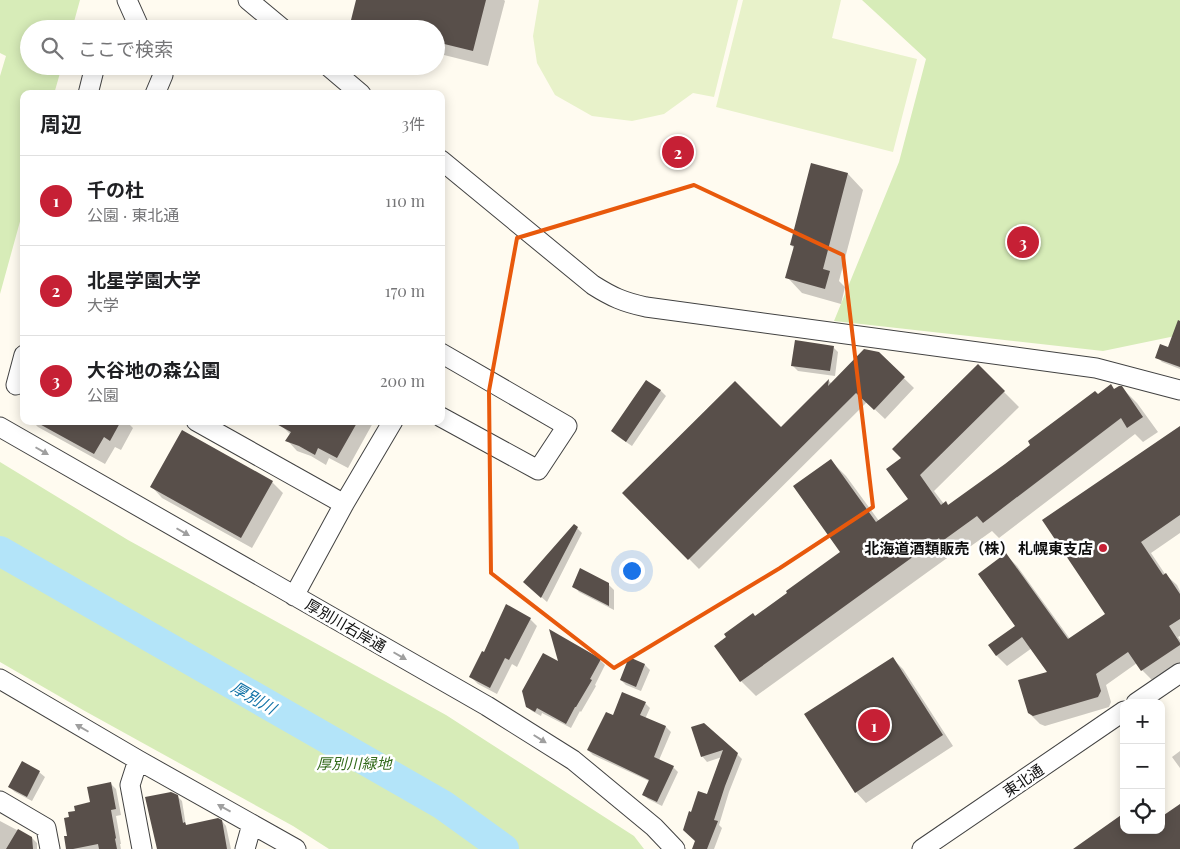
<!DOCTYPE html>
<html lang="ja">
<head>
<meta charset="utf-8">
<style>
	:root { --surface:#fff; --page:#f6f6f6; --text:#202124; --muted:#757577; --line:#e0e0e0; --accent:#c62035 }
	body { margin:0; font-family:"Playfair Display","Noto Sans JP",serif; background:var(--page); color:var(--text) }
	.controls { position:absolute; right:15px; bottom:15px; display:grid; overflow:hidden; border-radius:10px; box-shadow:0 2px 12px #0003 }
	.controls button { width:45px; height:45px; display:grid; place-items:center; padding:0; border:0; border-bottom:1px solid var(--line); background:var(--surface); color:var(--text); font:25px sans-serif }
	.you { position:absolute; left:631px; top:570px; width:18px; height:18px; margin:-12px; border:4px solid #fff; border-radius:50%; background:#1a73e8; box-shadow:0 0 0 8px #1a73e833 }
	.badge { display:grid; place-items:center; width:32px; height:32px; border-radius:50%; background:var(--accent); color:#fff; font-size:16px; font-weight:700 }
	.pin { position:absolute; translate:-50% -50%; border:2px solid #fff; box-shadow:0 1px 5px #0006 }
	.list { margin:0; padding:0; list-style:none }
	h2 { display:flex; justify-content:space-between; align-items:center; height:65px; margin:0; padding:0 20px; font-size:21px }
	h2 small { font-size:16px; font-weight:400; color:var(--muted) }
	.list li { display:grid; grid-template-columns:32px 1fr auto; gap:15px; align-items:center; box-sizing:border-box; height:90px; padding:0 20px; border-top:1px solid var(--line) }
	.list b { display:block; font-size:19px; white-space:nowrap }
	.list p { margin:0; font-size:16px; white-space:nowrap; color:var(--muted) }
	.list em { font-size:16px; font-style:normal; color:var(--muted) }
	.icon { flex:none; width:28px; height:28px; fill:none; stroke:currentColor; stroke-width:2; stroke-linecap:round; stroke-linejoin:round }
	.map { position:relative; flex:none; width:1180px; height:849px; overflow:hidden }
	.search { position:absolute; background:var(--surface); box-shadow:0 2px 12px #0003; left:20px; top:20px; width:425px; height:55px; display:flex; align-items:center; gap:12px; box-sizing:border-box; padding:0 18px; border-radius:28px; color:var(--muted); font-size:19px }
	.panel { position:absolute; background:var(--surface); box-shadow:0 2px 12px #0003; left:20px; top:90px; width:425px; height:335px; border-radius:10px }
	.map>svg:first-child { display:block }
	.green { fill:#d7ecb8 }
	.pitch { fill:#e8f2ca }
	.shadow { fill:#0003 }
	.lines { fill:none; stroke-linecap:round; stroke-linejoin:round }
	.river { stroke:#b3e4f9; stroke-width:30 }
	.building { fill:#584f4a }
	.minor-casing { stroke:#424242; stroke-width:21 }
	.minor { stroke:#fff; stroke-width:19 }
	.oneway { fill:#9f9f9f }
	.marked { fill:none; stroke:#e8590c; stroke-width:4; stroke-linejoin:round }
	.poi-dot { fill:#c62035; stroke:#fff; stroke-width:2 }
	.labels { text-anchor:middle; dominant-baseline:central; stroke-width:5; stroke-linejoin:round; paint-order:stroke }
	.poi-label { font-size:15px; font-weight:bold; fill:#0f0f0f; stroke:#fff; text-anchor:end }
	.street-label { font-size:15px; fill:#0f0f0f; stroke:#fff }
	.park-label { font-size:15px; font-style:italic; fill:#326a1b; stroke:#fff }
	.water-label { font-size:16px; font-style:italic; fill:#1172a7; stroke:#fff }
</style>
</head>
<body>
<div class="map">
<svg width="1180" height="849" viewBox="0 0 1180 849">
	<rect width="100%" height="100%" fill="#fffbf0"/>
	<path class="green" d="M0 0H80L72 29H29V66H62L54 94H24V207L0 294V76L6 56 0 53Z
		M862 0H1180V335L1103 351 834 321 899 162 926 59Z
		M0 462 128 540 446 715 634 836 644 849H329L293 826 83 710 0 662Z"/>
	<path class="pitch" d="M539 0H738L714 97 693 93 664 114 632 121 592 116 555 95 537 63 533 36Z
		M743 0H841L832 38 917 59 893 152 716 107Z"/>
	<path class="shadow" d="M357 0H504L505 1 488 66 436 53V29H361L352 20Z
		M812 165 848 174 863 190 839 281 845 287 841 304 802 293 787 277 795 249 791 245Z
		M1180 346V369L1162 362 1157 357 1169 349Z
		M833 347 838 352 835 376 798 371 792 365Z
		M878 353 914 388 885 419 867 402 699 569 624 493 781 429 829 381 832 384Z
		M978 366 1019 407 934 491 944 504 949 506 1098 395 1122 388 1137 403 1158 432 1143 442 1135 434 999 538 992 531 957 556 954 553 756 696 741 681 755 617 841 552 831 461 846 476 879 521 910 499 903 458Z
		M646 381 661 391 666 396 632 446 617 436 612 431Z
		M32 421H129L128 423 133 428 121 450 115 447 105 464 38 427Z
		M285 421H374L348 468 329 458 326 465 311 456 297 451 287 440 291 435 282 426Z
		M1180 427V533L1151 553 1165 574 1177 585 1180 591V636L1178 637 1180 640V663L1153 681 1142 670 1137 663 1106 685 1111 702 1109 707 1045 726 1040 724 1029 713 1050 672 1032 648 1007 666 996 655 1017 626 1006 555 1017 566 1070 639 1107 614Z
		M272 482 283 493 252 548 162 498 152 487Z
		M577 528 582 533 547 602 530 587Z
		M608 584 614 590V610L579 592 574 586Z
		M530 619 537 626 517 667 512 664 497 694 478 684 471 677Z
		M892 658 903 669 953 746 866 803 856 792Z
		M630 659 645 665 650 670 641 691 626 685 621 680Z
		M600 660 605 665 595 685 596 686 581 712 580 711 571 728 542 713 541 716 532 711 527 706 560 663Z
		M645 703 650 708 645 719 666 727 671 732 659 760 673 767 678 772 662 806 648 799 643 794 649 781 593 755 588 750 613 717Z
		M693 728 737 754 742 759 729 792 719 825 722 828 714 849H693L707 796 722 757 707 762 702 756Z
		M1180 751V768L1172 757Z
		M39 772 45 777 32 801 15 792 9 787Z
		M110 783 116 789 121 815 116 816 121 844H120L121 849H67L70 818 77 812 92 803Z
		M177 796 182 801 186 826 222 821 226 826 231 849H161Z
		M0 821 32 838 37 843V849H0Z"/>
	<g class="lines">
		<path class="river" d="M0 551 443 805 504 849"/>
	</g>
	<path class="building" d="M356 0H486L473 51 436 42V29H385L351 20Z
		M811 163 848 173 823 269 830 271 825 289 785 278 794 246 790 245Z
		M1178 320 1180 321V367L1155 358 1160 344 1168 347Z
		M795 340 834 346 830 371 791 366Z
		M864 349 879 352 905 377 874 410 856 393 688 560 622 493 735 381 781 427 829 379 828 386Z
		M978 364 1005 391 920 475 941 505 946 501 948 505 1005 464 1030 445 1028 441 1095 391 1098 394 1111 384 1114 389 1119 386H1122L1143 417 1127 428 1121 418 983 523 977 516 941 542 939 538 740 682 714 646 726 637 724 634 753 613 755 616 787 593 786 591 840 552 793 486 831 459 876 522 908 499 886 469 901 458 892 449Z
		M646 380 661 390 626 442 611 431Z
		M34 421H121L110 441 104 437 94 454Z
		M271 421H358L337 458 318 448 315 455 299 446 285 441 291 432Z
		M1180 426V515L1141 542 1163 575 1166 573 1180 594V619L1169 626 1180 643V645L1141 671 1128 652 1096 674 1101 691 1098 697 1033 716 1028 713 1018 680 1047 672 1022 637 996 656 988 645 1015 626 978 574 1006 553 1068 639 1105 614 1042 520Z
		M182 430 273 481 241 538 150 487Z
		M574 524 578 527 541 598 523 582Z
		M580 568 609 583V606L572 587Z
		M506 604 531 618 509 660 505 658 490 688 469 677 482 651 484 652Z
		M549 629 601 659 590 679 592 680 576 707H575L566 724 537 708 535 712 526 707 522 691 543 653 558 661Z
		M629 657 645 664 636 687 620 680Z
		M893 657 943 735 855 793 804 714Z
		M622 692 646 702 640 715 666 726 654 757 674 766 657 802 642 795 649 780 587 750 606 712 613 715Z
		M704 723 738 753 725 786 714 820 718 821 707 849H692L695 841 683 830 689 811 691 812 698 791 707 794 723 750 701 757 691 727Z
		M22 761 40 771 27 797 8 787Z
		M111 782 116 809 111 810 116 838 115 839 117 849H99L98 844 73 849H66L64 836H67L64 818 69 817 68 812 75 811 74 806 90 802 87 787Z
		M171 792 178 795 183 823 185 822 186 825 218 818 222 820 227 849H157L145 797Z
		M1180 804V849H1073L1124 813V830H1161V817Z
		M18 829 32 837 33 849H6Z"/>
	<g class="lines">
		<defs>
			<path id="minor" d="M127 0 140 29
				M248 0 283 29
				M328 66 361 94
				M88 94 95 66
				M155 94 163 75 159 66
				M441 160 593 285C612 297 623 302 646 307L1096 368 1180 390
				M441 353 567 426 538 470 441 417
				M16 385 24 355
				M196 421 344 504
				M0 427 487 706 573 760 654 827 675 849
				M294 596 344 504 393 421
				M0 679 138 760 296 849
				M1136 703 1180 673
				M138 760 130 785 142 849
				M0 801 46 828 50 849
				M245 849 252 824
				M922 849 1124 711"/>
		</defs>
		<use href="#minor" class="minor-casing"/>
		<use href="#minor" class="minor"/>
	</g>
	<defs><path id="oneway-solid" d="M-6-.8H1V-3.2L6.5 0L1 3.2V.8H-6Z" transform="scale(1.25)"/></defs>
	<g class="oneway">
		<use href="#oneway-solid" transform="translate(42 451) rotate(30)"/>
		<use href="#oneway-solid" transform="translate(183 532) rotate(30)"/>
		<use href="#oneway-solid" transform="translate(400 656) rotate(30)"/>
		<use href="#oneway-solid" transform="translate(82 728) rotate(-150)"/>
		<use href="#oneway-solid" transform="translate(540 739) rotate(32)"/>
		<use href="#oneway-solid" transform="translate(224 808) rotate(-151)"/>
	</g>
	<path class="marked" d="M694 185 843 255 873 507 780 568 614 668 491 573 489 391 517 238Z"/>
	<circle class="poi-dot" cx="1103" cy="548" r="5"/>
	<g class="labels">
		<g class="poi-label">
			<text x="1093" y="548">北海道酒類販売（株） 札幌東支店</text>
		</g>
		<g class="street-label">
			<text transform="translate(346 625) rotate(30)">厚別川右岸通</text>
			<text transform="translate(1023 780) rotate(-34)">東北通</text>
		</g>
		<g class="park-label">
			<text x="354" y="763">厚別川緑地</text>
		</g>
		<g class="water-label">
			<text transform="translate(254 697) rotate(30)">厚別川</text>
		</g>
	</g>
</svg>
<div class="controls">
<button>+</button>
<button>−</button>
<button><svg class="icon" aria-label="locate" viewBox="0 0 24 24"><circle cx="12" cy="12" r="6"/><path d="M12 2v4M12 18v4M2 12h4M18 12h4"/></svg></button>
</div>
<div class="you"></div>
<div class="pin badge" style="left:874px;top:725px">1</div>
<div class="pin badge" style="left:678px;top:152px">2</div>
<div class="pin badge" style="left:1023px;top:242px">3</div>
<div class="search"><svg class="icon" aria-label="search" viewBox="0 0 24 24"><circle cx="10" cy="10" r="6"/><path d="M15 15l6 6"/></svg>ここで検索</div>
<section class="panel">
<h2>周辺<small>3件</small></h2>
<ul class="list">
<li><span class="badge">1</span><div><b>千の杜</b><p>公園 · 東北通</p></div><em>110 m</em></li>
<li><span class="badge">2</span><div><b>北星学園大学</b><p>大学</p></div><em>170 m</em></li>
<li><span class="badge">3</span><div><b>大谷地の森公園</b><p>公園</p></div><em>200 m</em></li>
</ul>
</section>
</div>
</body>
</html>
